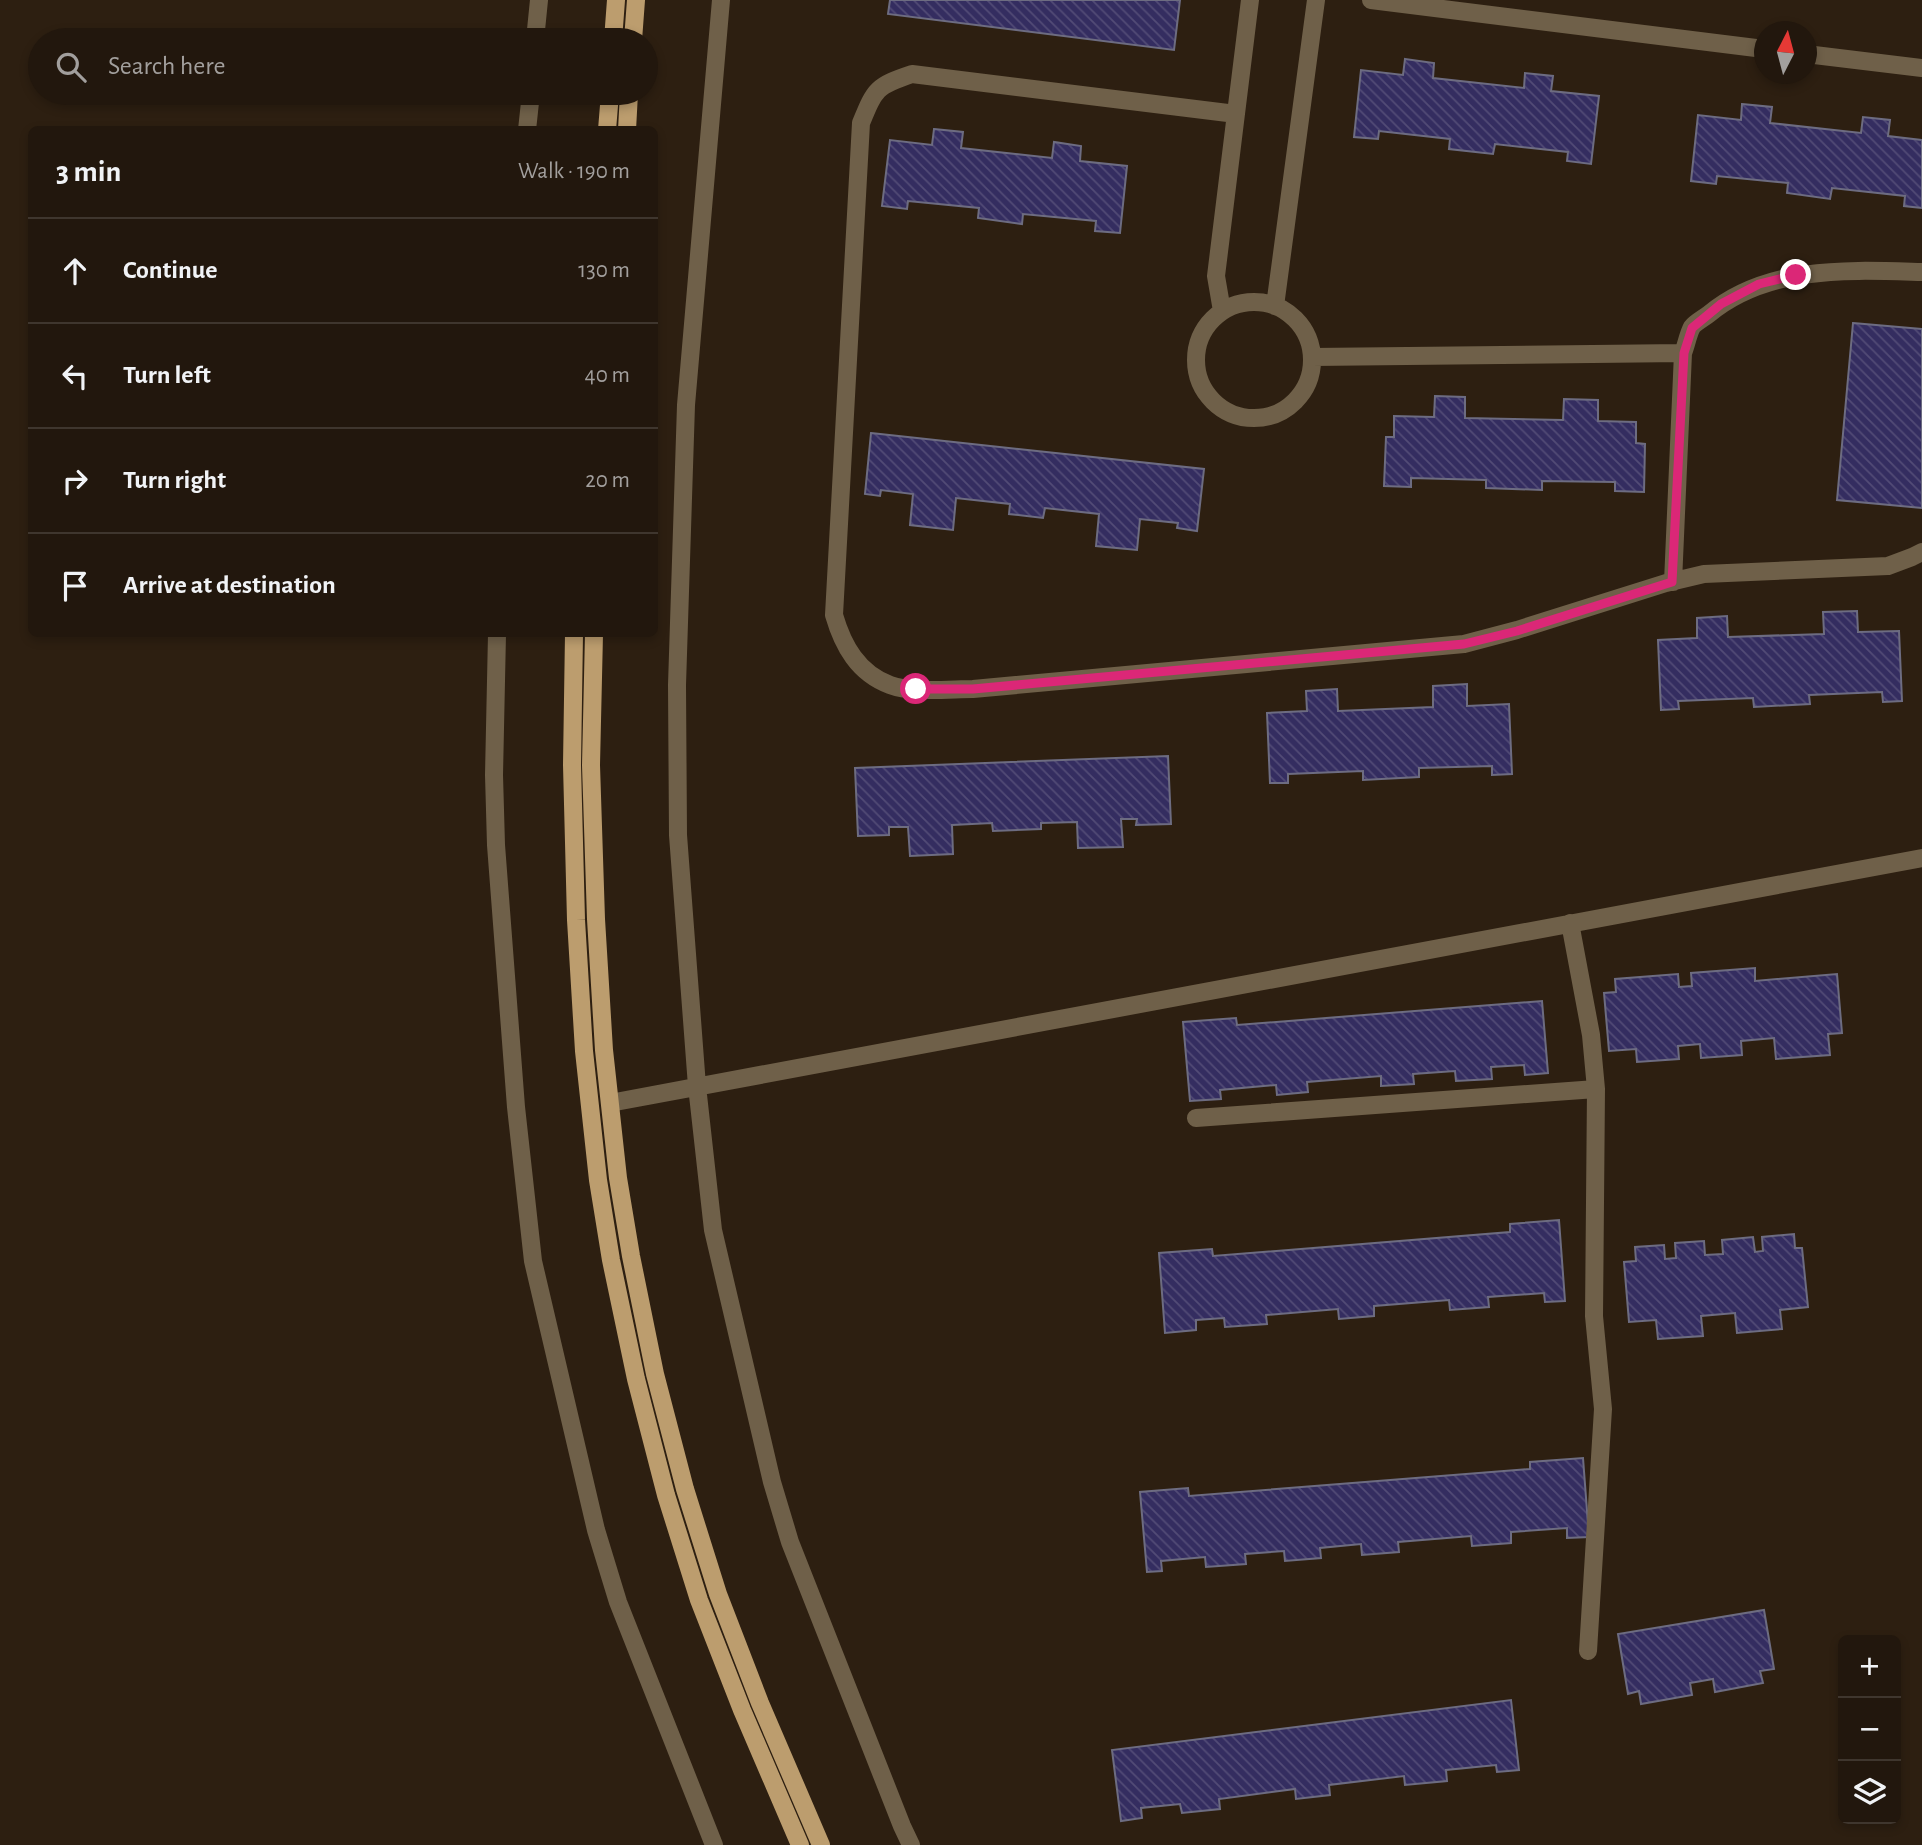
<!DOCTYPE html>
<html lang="en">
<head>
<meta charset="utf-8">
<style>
	:root { --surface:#22170d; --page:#2e241b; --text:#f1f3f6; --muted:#a29f9d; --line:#3f362e }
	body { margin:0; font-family:"Alegreya Sans",sans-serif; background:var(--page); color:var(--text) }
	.controls { position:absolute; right:21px; bottom:21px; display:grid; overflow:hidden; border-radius:10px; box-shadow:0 4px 10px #0003 }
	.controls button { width:63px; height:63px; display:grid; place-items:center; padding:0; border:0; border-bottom:2px solid var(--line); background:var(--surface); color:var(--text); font:35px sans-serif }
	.compass { position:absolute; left:1754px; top:21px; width:63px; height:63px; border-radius:50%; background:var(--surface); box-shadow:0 4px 10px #0003; rotate:6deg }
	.stop { position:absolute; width:21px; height:21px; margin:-16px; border:5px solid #db2777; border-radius:50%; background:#fff }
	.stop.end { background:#db2777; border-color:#fff; box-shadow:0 2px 7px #0008 }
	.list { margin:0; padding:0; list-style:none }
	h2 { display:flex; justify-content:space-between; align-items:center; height:91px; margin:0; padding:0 28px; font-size:30px }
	h2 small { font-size:23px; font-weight:400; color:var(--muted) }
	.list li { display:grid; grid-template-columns:46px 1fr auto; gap:21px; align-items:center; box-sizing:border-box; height:105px; padding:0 28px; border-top:2px solid var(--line) }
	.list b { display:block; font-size:26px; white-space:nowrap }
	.list em { font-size:23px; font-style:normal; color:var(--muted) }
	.icon { flex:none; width:38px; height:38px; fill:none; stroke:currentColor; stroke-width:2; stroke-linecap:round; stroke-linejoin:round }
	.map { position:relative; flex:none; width:1922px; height:1845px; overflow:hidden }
	.search { position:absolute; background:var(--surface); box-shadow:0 4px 10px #0003; left:28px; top:28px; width:630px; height:77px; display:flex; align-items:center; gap:18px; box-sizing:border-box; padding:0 24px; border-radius:38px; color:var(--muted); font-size:26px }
	.panel { position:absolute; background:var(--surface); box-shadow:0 4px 10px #0003; left:28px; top:126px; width:630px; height:511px; border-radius:10px }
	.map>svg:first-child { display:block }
	.building { fill:url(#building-back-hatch); stroke:#6d6c81; stroke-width:2 }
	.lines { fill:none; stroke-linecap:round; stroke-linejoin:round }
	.minor { stroke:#6f6049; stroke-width:18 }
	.major { stroke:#bc9d6e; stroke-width:18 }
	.route { stroke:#db2777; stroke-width:9 }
</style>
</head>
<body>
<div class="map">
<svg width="1922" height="1845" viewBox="0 0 1922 1845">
	<defs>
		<pattern id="building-back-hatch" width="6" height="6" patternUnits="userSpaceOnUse" patternTransform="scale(1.75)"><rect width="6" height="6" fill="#342d60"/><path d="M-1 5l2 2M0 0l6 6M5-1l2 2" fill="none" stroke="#524b76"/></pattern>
	</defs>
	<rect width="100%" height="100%" fill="#2d1f11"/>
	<path class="building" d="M890 0H1180L1174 50 888 14Z
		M1405 59 1434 63 1433 78 1524 88 1525 73 1553 76 1551 91 1599 96 1591 164 1567 161 1568 152 1495 144 1493 154 1449 149 1450 139 1379 131 1378 139 1354 137 1361 70 1403 75Z
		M1742 104 1772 107 1770 123 1861 133 1863 117 1890 120 1888 136 1922 140V208L1904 206 1905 196 1832 188 1830 199 1787 193 1788 183 1717 176 1716 184 1691 181 1698 115 1741 120Z
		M934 129 963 132 961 148 1052 158 1054 142 1081 146 1080 161 1127 166 1120 233 1095 231 1096 221 1023 214 1022 224 978 218 979 208 908 201 907 209 882 206 890 140 932 145Z
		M1853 323 1922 329V508L1837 500Z
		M1435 396 1465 397V418L1563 420 1564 399 1598 400V421L1636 422V443L1645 444 1644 492 1615 491V482L1542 481V490L1486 488V480L1411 478V487L1384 486 1386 437H1394V416L1434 417Z
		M871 433 1204 469 1197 531 1177 528 1178 523 1140 519 1137 550 1096 546 1099 514 1045 508 1043 518 1009 514 1010 504 956 498 953 530 910 525 913 494 881 490 880 496 865 494Z
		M1857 611 1858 632 1899 631 1902 701 1883 702 1882 692 1809 695 1810 704 1754 707 1753 698 1678 701 1679 709 1661 710 1658 640 1697 638V618L1727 616 1728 637 1824 634 1823 612Z
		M1467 684V706L1509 704 1512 774 1492 775V766L1419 768V777L1363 780V771L1288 774V783H1270L1267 713 1307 711 1306 691 1337 689 1338 711 1433 707V686Z
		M1168 756 1171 824 1136 825 1137 819H1121L1123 847 1078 848 1077 822 1041 823V829L993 831 992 823 952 825 953 854 910 856 908 827H889V835L858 836 855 768Z
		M1755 968V981L1837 974 1842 1033 1828 1034 1830 1055 1776 1059 1774 1038 1741 1041 1742 1055 1701 1058 1700 1044 1678 1046 1679 1059 1637 1062 1636 1049 1609 1051 1604 993 1616 992 1615 979 1678 974 1679 987 1692 986 1691 973Z
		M1542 1001 1548 1073 1525 1075 1524 1065 1491 1067 1492 1079 1456 1081 1455 1071 1413 1074 1414 1084 1381 1086V1076L1307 1082 1308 1092 1277 1095 1276 1085 1220 1090 1221 1099 1190 1101 1183 1022 1236 1018 1237 1025Z
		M1559 1220 1565 1301 1545 1302 1544 1293 1488 1297 1489 1307 1450 1310 1449 1300 1374 1306V1316L1339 1319 1338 1309 1266 1315 1267 1324 1225 1327 1224 1318 1196 1320V1330L1165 1333 1159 1253 1212 1249 1213 1256 1510 1232V1224Z
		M1794 1234 1795 1248H1802L1808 1307 1780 1310 1782 1329 1737 1333 1735 1313 1701 1316 1703 1336 1658 1339 1656 1320 1629 1322 1624 1262 1636 1261 1635 1247 1664 1245 1665 1259 1676 1258 1675 1243 1704 1241 1705 1255 1723 1254 1722 1240 1753 1237 1755 1252 1763 1251 1762 1237Z
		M1583 1458 1589 1537 1567 1538V1528L1511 1532V1543L1472 1546 1471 1536 1398 1542 1399 1552 1362 1555 1361 1544 1320 1548 1321 1558 1285 1561 1284 1551 1245 1554 1246 1564 1206 1567 1205 1557 1161 1561 1162 1571 1147 1572 1140 1492 1188 1488 1189 1496 1530 1469V1462Z
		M1764 1610 1774 1669 1760 1671 1763 1683 1715 1692 1713 1679 1690 1683 1692 1695 1641 1704 1639 1691 1628 1694 1618 1634Z
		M1511 1700 1519 1770 1497 1772 1496 1765 1446 1770 1447 1781 1405 1785 1404 1776 1329 1785 1330 1795 1296 1799 1295 1789 1219 1799 1220 1809 1182 1813 1180 1804 1141 1808 1142 1818 1121 1821 1112 1750Z"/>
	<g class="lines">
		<path class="minor" d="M721 0 686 405 677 685 678 835 697 1086 713 1230 772 1482 790 1542 902 1826 911 1845
			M1371 0 1764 49
			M535 40 539 0
			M1806 54 1922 68
			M1236 114 912 74C876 86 875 89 861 123L834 615C843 646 858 673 890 685 910 693 951 689 973 689L1464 644 1517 630 1666 583 1704 574 1888 566 1912 557 1922 552
			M527 130 531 93
			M1196 360a58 58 0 1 1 116 0a58 58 0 1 1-116 0Z
			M1275 306 1316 0
			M1222 311 1216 276 1250 0
			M1312 357 1683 353
			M1673 582 1683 353C1686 346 1688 334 1692 327 1696 322 1704 318 1709 314 1768 265 1850 270 1922 272
			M497 634 494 775 496 845 516 1107 533 1261 596 1530 618 1602 714 1845
			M1570 923 1591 1035 1596 1089 1594 1316 1603 1409 1588 1651
			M610 1103 1922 858
			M1196 1118 1596 1089"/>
		<path class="major" d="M613 40 616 0
			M633 40 636 0
			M607 130 610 93
			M627 130 629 93
			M574 634 572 765 576 920 584 1051 598 1180 611 1260 636 1379 666 1495 699 1600 742 1710 800 1845
			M594 634 591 765 596 919 604 1050 618 1178 631 1256 655 1374 685 1489 718 1594 760 1703 821 1845"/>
	</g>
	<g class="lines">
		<path class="route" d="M916 689H973L1464 644 1517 631 1672 582 1684 353 1692 328 1721 304 1759 284 1796 275"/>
	</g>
</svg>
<div class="controls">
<button>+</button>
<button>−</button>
<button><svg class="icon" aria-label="layers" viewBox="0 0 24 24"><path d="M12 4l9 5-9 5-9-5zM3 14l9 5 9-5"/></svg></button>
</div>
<svg class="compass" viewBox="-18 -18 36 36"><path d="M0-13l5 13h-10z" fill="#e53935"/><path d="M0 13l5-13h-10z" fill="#a29f9d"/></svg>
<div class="stop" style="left:916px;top:689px"></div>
<div class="stop end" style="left:1796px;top:275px"></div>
<div class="search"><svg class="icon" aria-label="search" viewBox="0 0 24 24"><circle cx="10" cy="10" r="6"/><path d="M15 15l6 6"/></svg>Search here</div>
<section class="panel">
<h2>3 min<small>Walk · 190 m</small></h2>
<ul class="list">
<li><svg class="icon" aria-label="ahead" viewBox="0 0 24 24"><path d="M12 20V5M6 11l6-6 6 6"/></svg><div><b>Continue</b></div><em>130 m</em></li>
<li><svg class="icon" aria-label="left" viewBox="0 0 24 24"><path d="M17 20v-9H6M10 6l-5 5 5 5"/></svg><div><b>Turn left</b></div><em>40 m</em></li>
<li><svg class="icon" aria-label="right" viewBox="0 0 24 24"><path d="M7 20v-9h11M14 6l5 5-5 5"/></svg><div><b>Turn right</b></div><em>20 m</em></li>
<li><svg class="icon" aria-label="arrive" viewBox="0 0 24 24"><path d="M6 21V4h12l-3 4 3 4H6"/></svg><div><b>Arrive at destination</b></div></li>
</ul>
</section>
</div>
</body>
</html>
